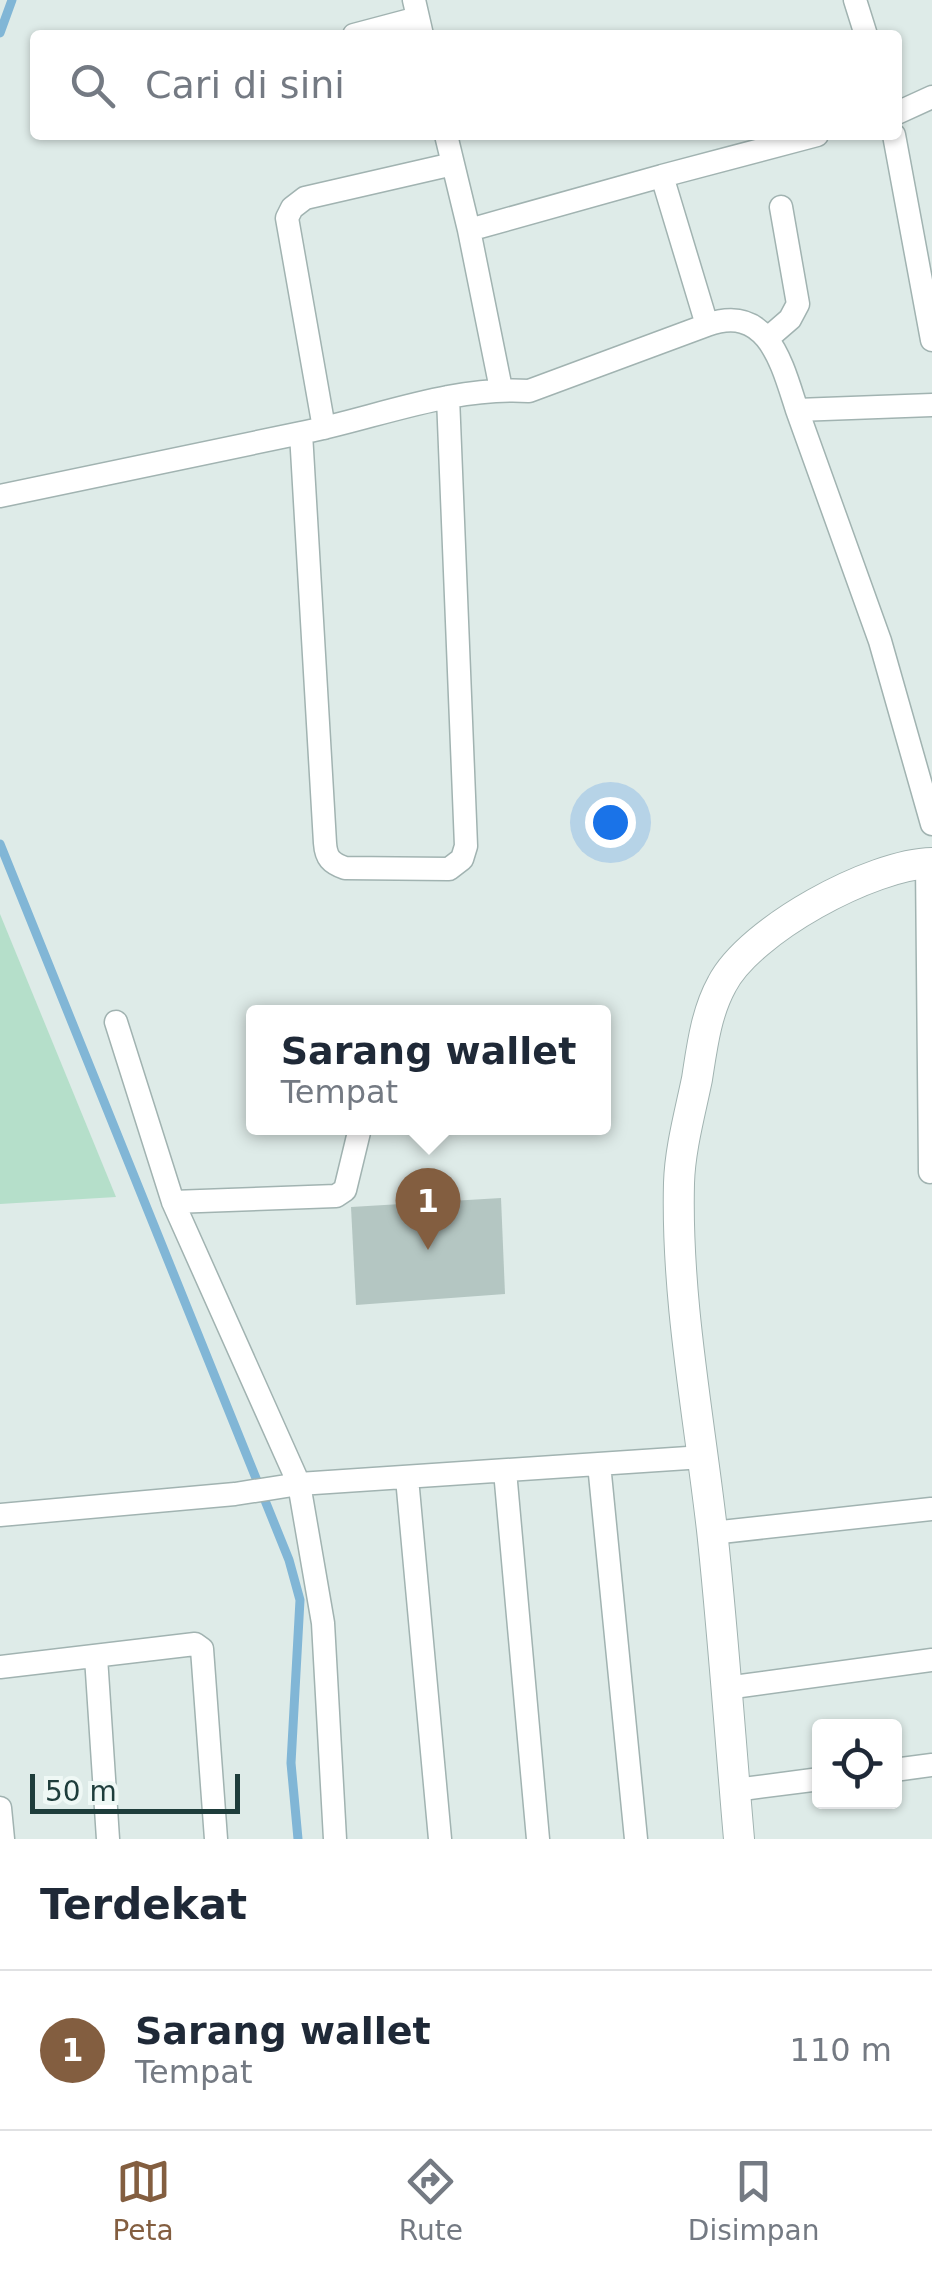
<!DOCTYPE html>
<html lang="id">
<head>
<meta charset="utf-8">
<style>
	:root { --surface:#fff; --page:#f2f2f3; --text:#1f2937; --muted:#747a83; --line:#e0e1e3; --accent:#835e40 }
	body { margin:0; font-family:"DejaVu Sans",sans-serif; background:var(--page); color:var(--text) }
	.controls { position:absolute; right:30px; bottom:30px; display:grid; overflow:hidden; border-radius:10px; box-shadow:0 2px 8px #0004 }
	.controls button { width:90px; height:90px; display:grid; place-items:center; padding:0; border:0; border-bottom:2px solid var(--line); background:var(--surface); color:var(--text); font:50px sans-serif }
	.scale { position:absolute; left:30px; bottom:25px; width:210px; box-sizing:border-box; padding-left:10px; border:5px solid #1e3d3b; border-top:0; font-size:28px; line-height:35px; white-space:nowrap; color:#1e3d3b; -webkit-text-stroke:8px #eff8f5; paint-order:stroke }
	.you { position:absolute; left:610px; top:822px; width:35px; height:35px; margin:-25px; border:8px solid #fff; border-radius:50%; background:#1a73e8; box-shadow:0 0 0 15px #1a73e833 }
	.badge { display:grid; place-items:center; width:65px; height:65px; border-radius:50%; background:var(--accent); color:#fff; font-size:32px; font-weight:700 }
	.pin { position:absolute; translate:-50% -82px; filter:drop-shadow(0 2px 5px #0008) }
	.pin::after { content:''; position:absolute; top:52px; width:35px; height:30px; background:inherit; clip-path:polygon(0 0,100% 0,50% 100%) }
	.popup { position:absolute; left:246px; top:1005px; width:365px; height:130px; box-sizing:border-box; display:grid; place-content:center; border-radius:10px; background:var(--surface); filter:drop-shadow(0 2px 8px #0005); font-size:32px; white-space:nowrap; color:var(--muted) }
	.popup b { font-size:38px; color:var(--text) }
	.popup::after { content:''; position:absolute; left:50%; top:100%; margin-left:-20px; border:20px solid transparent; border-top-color:var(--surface) }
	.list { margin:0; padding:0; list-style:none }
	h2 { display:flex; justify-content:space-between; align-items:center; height:130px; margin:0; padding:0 40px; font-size:42px }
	h2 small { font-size:32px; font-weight:400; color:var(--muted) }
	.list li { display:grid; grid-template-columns:65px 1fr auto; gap:30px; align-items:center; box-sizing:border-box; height:160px; padding:0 40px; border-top:2px solid var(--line) }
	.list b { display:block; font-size:38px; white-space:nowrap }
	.list p { margin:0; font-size:32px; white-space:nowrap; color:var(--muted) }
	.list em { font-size:32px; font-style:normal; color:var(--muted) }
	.icon { flex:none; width:55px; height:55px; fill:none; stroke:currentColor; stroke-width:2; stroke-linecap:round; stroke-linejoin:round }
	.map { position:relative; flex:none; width:932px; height:1839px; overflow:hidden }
	.search { position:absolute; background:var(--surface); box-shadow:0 2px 8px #0004; left:30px; right:30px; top:30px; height:110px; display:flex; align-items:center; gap:25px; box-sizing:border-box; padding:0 35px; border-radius:10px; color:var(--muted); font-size:38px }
	.sheet { height:290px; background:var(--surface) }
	nav { display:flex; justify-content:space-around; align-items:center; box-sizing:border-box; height:140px; border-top:2px solid var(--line); background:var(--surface); font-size:28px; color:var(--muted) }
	nav a { display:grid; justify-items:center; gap:5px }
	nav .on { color:var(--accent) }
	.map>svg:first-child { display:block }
	.green { fill:#b5dfca }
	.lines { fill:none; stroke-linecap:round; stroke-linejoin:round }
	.stream { stroke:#81b6d6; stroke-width:9 }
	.building { fill:#b4c6c2 }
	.minor-casing { stroke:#a1b3b1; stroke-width:25 }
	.tertiary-casing { stroke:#a1b3b1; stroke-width:32 }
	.minor { stroke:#fff; stroke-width:22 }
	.tertiary { stroke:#fff; stroke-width:30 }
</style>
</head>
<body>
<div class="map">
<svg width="932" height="1839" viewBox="0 0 932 1839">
	<rect width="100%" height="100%" fill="#deebe8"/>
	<path class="green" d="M0 914 116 1197 0 1204Z"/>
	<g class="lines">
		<path class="stream" d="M0 33 12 0
			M0 844 289 1560 300 1600 291 1763 298 1839"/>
	</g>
	<path class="building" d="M501 1198 505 1294 356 1305 351 1207Z"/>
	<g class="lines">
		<defs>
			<path id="minor" d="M414 0 422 35
				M855 0 866 35
				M354 35 418 18
				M897 113 932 97
				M446 135 469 230 501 389
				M894 135 932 340
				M469 230 662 176
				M768 338 790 319 798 304 781 207
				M448 397 466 846 462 859 449 869 345 868C331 863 326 858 325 843L301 433C376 418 451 386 529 391L707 325
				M932 405 797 410 880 641 932 824
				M797 410C782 364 768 303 707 325L662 176 817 135
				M324 428 287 218 292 208 305 198 453 164
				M0 496 301 433
				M927 863 930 1172
				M116 1022 173 1202 299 1484 323 1623 335 1839
				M173 1202 336 1196 345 1190 360 1128
				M599 1464 636 1839
				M505 1471 538 1839
				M407 1478 440 1839
				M0 1515 235 1494 299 1484 703 1457
				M712 1533 931 1509
				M96 1657 108 1839
				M0 1667 195 1644 202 1649 216 1839
				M726 1688 932 1660
				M894 1770 932 1765
				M735 1790 820 1779
				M0 1808 3 1839"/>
			<path id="tertiary" d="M739 1839C730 1736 723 1632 712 1530 699 1416 676 1299 679 1183 680 1149 690 1113 697 1079 702 1047 706 1013 722 984 750 930 872 864 932 863"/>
		</defs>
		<use href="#minor" class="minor-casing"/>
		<use href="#tertiary" class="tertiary-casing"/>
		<use href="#minor" class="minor"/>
		<use href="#tertiary" class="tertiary"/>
	</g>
</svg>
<div class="controls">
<button><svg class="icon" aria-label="locate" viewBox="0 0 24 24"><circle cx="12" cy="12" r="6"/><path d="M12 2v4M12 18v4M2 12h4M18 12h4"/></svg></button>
</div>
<div class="scale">50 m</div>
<div class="you"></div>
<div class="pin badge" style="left:428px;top:1250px">1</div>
<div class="popup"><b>Sarang wallet</b>Tempat</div>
<div class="search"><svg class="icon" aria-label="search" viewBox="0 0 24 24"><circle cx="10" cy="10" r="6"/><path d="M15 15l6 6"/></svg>Cari di sini</div>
</div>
<section class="sheet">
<h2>Terdekat<small></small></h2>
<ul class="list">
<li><span class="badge">1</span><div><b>Sarang wallet</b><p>Tempat</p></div><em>110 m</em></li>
</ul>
</section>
<nav>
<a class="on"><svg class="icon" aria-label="map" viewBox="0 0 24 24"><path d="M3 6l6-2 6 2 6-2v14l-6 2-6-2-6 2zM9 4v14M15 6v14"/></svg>Peta</a>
<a><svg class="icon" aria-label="directions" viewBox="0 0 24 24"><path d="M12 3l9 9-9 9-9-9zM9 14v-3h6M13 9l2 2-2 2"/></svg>Rute</a>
<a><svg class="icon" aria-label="saved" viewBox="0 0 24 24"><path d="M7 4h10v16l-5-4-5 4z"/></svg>Disimpan</a>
</nav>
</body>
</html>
